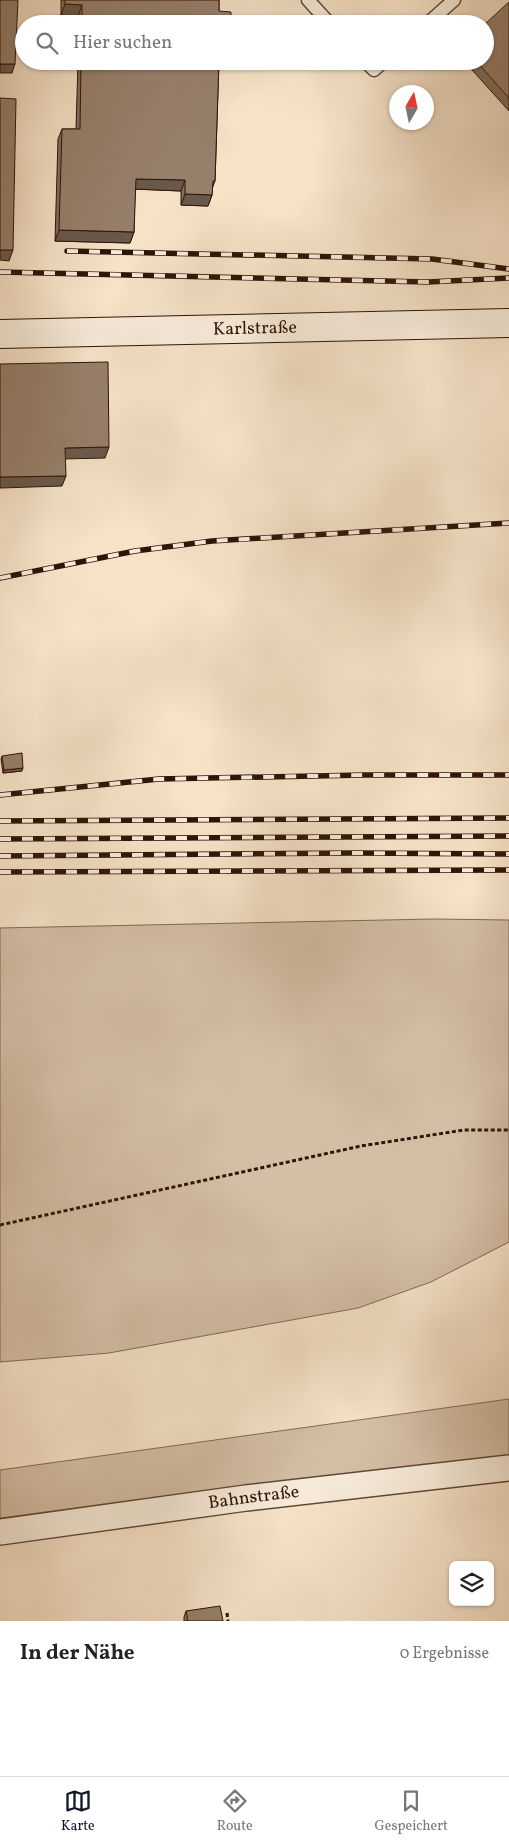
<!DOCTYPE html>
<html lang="de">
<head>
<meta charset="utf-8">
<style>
	:root { --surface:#fff; --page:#f2f2f2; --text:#222; --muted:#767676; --line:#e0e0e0; --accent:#111827 }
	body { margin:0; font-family:Vollkorn,serif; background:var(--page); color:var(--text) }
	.controls { position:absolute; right:15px; bottom:15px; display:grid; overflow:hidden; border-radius:8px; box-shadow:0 1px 4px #0004 }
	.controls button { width:45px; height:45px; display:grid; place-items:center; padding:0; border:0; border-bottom:1px solid var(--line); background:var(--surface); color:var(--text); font:25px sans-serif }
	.compass { position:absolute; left:389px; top:85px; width:45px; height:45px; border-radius:50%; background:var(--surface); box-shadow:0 1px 4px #0004; rotate:9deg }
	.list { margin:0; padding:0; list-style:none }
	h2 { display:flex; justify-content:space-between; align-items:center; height:65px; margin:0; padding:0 20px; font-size:21px }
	h2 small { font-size:16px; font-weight:400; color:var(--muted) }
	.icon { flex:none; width:28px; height:28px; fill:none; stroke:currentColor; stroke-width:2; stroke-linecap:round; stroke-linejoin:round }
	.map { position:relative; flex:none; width:509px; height:1621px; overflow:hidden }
	.search { position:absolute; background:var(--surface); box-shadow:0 1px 4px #0004; left:15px; right:15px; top:15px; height:55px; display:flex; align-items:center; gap:12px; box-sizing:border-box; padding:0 18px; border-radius:28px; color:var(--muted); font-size:19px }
	.sheet { height:155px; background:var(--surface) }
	nav { display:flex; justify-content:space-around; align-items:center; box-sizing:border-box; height:70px; border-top:1px solid var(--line); background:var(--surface); font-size:14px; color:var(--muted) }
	nav a { display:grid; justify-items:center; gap:2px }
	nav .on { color:var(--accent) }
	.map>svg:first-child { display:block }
	.green { fill:#d4bfa6; stroke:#826956 }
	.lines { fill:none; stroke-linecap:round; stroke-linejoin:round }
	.lane-casing { stroke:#614737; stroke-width:15 }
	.street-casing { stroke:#614737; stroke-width:28 }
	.secondary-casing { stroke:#301307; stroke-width:30 }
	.path { stroke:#301307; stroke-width:3; stroke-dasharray:4 2.5; stroke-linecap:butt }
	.lane { stroke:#f8ecdb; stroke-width:12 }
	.street { stroke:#f8ecdb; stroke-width:25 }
	.secondary { stroke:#f8ecdb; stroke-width:28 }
	.rail-casing { stroke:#301307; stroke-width:5.5 }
	.rail { stroke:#f8ecdb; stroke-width:4; stroke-dasharray:11; stroke-linecap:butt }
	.wall { fill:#816d5c; stroke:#301307 }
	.shaded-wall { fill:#69594b; stroke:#301307 }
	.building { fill:#967f6b; stroke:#301307 }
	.labels { text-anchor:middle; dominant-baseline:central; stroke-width:5; stroke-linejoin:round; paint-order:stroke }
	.street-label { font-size:18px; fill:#301307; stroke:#f8ecdb }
</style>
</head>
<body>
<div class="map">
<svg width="509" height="1621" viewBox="0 0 509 1621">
	<rect width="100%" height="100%" fill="#f5e2c7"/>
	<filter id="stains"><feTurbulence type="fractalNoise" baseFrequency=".004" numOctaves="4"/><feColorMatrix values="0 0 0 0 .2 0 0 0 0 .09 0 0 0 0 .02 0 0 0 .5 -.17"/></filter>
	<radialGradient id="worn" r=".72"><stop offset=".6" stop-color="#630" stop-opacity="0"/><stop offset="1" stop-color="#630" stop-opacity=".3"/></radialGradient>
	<path class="green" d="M433 919 509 920V1242L431 1282 358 1308 109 1353 0 1362V928Z
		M509 1399V1467L0 1524V1470Z"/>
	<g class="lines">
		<defs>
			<path id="lane" d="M308 0 330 24
				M427 24 454 0
				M365 61 374 70 384 61"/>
			<g id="street">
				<path id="s1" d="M0 1532 246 1498 509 1468"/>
			</g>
			<g id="secondary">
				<path id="s2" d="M0 334 509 323"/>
			</g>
		</defs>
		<use href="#lane" class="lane-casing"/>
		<use href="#street" class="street-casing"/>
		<use href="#secondary" class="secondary-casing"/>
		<path class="path" d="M0 1225 361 1146 464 1130H509
			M227 1613 228 1621"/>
		<use href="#lane" class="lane"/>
		<use href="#street" class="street"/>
		<use href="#secondary" class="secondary"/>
		<defs>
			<path id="rail" d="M67 251 432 259 509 269
				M0 272 428 282 509 278
				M0 578 135 551 212 541 509 523
				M0 795 159 779 364 775H509
				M0 821 509 818
				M0 839 509 836
				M0 856 354 853 509 854
				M0 872 509 870"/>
		</defs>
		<use href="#rail" class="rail-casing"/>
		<use href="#rail" class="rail"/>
	</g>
	<path class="wall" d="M61 0H219V11L231 22 230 24H78V16L61 15Z
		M509 2V111L464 61H485Z
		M78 61H219L215 181 212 189V195L208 206 181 205V191L135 189 134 232 130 243 55 241 58 139 62 129H76Z
		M2 756 22 771 3 773 1 759Z
		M186 1611 223 1621H184V1617Z"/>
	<path class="shaded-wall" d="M65 4 82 5 78 16 61 15Z
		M220 22H231L230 24H220Z
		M0 64H15L12 73H0Z
		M136 179 185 180 181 191 132 189Z
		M185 194 212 195 208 206 181 205Z
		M59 230 134 232 130 243 55 241Z
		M0 250H13L9 261 0 260Z
		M109 447 105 458 61 459 65 448Z
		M66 476 62 486 0 488V477Z
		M23 768 22 771 3 773 4 770Z"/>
	<path class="building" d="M0 0H18L15 64H0Z
		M65 0H219V11L231 12V22H220V24H82V5L65 4Z
		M509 2V98L476 61H485V24Z
		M81 61H219L215 181H213L212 195 185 194V180L136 179 134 232 59 230 62 129H80Z
		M0 98 16 99 13 250H0Z
		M108 362 109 447 65 448 66 476 0 477V364Z
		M22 753 23 768 4 770 2 756Z
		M220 1606 223 1621H188L186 1611Z"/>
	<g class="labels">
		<g class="street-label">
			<text stroke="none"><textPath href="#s2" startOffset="255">Karlstraße</textPath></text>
			<text stroke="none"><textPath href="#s1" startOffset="256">Bahnstraße</textPath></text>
		</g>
	</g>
	<rect width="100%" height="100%" filter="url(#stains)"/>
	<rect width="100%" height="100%" fill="url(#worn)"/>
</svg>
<div class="controls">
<button><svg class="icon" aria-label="layers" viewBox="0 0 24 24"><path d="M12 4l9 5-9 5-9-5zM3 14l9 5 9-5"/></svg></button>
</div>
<svg class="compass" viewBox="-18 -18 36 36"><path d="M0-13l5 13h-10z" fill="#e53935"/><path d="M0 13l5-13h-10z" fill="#767676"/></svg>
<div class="search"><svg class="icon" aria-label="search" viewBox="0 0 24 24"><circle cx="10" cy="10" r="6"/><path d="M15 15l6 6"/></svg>Hier suchen</div>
</div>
<section class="sheet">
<h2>In der Nähe<small>0 Ergebnisse</small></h2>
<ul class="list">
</ul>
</section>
<nav>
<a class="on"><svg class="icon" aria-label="map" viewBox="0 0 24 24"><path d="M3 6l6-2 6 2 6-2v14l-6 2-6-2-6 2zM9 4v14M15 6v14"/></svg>Karte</a>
<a><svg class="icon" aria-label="directions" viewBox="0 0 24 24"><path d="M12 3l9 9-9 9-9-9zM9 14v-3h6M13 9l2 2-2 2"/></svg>Route</a>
<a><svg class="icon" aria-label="saved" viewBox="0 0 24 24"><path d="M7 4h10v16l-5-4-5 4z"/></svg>Gespeichert</a>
</nav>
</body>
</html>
